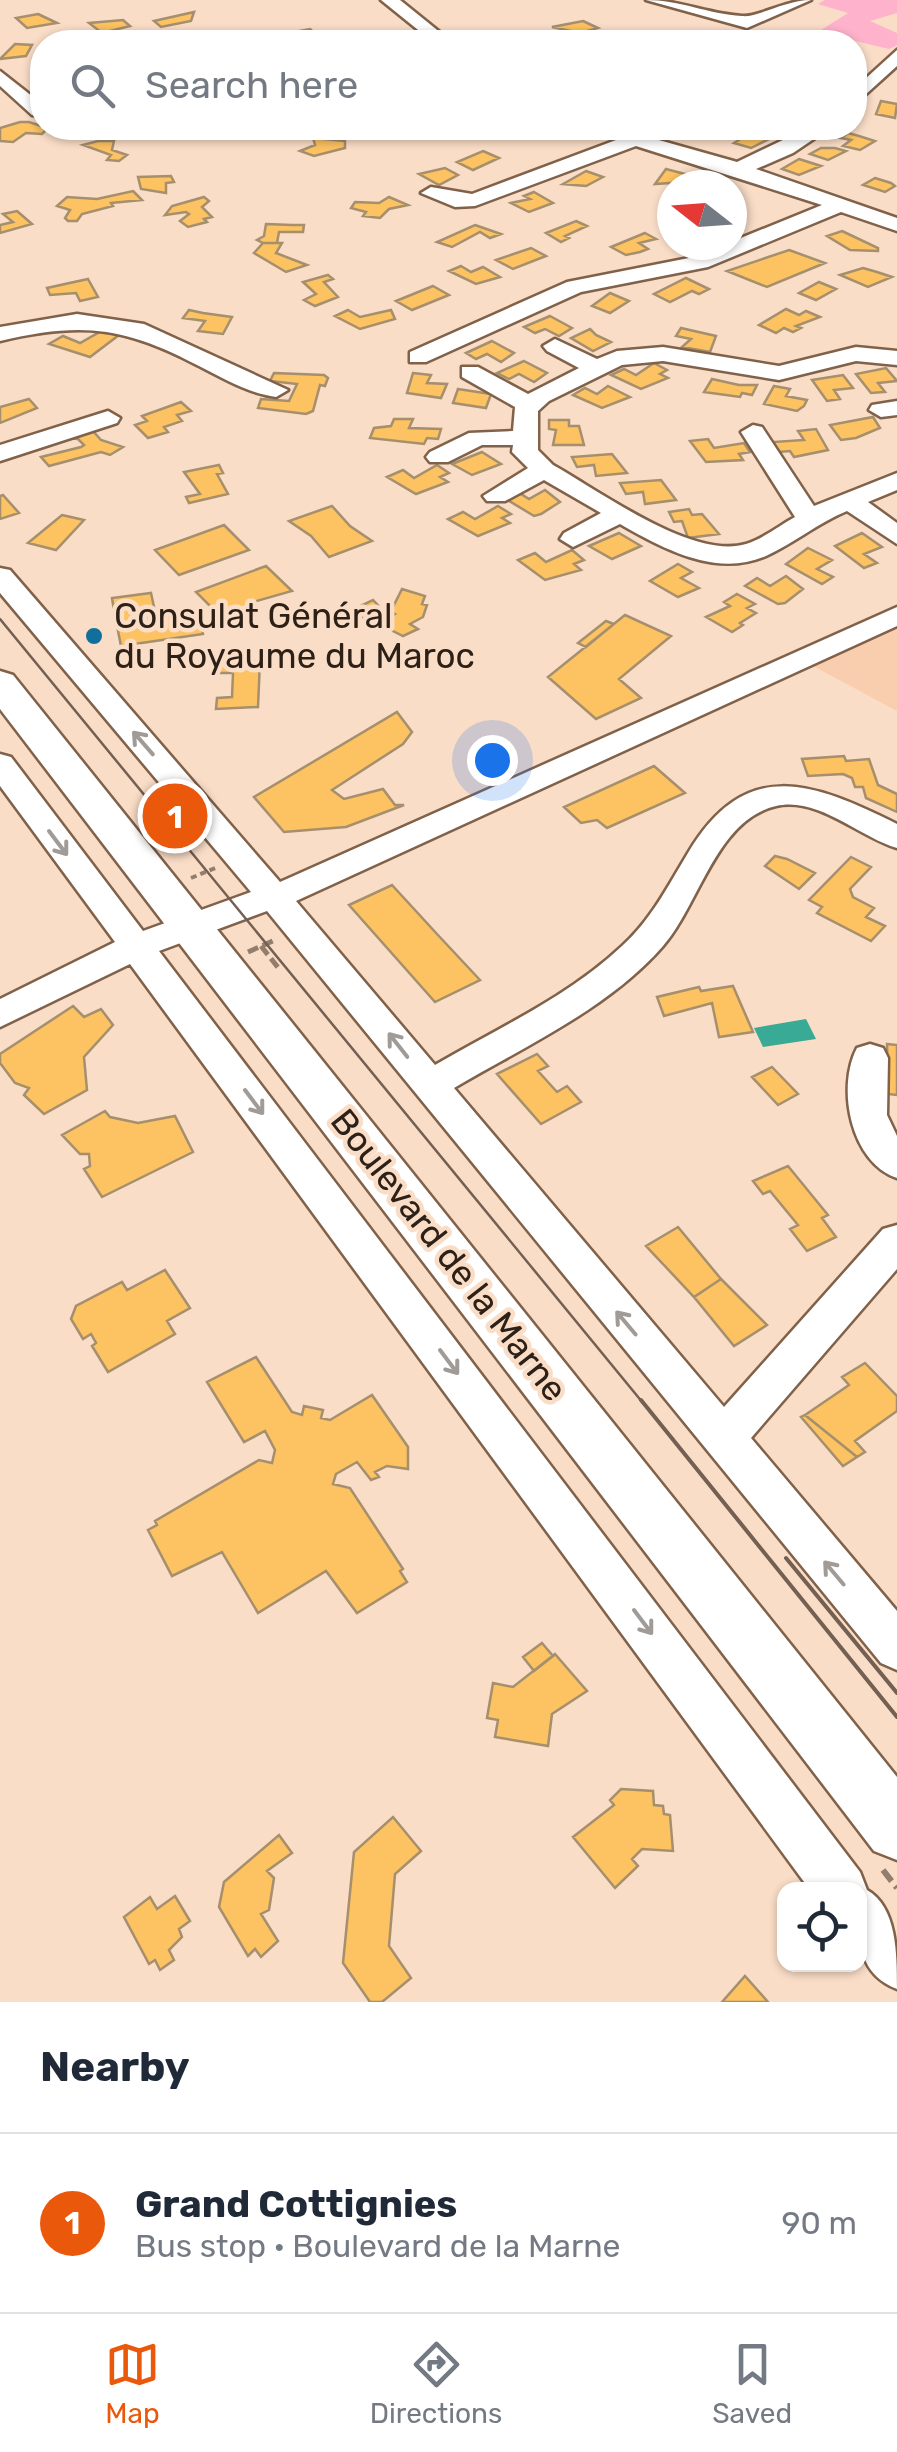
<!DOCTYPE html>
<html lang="en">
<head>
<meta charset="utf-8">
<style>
	:root { --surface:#fff; --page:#f2f2f3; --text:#1f2937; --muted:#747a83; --line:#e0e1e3; --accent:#ea580c }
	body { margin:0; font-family:Rubik,sans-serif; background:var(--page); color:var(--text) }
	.controls { position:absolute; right:30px; bottom:30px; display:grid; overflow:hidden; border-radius:20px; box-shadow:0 2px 8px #0004 }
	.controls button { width:90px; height:90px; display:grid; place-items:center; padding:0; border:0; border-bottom:2px solid var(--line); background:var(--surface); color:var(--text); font:50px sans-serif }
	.compass { position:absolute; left:657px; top:170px; width:90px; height:90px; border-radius:50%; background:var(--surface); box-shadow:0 2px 8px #0004; rotate:287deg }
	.you { position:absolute; left:492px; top:760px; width:35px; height:35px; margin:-25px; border:8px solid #fff; border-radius:50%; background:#1a73e8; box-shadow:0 0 0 15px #1a73e833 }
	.badge { display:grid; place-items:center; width:65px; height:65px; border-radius:50%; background:var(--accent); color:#fff; font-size:32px; font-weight:700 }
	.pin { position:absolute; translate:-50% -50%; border:5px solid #fff; box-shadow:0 2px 10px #0006 }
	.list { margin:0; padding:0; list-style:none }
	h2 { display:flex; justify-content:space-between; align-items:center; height:130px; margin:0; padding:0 40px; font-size:42px }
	h2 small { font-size:32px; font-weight:400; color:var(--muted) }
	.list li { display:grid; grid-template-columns:65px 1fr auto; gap:30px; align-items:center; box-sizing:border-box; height:180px; padding:0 40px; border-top:2px solid var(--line) }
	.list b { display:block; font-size:38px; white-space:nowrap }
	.list p { margin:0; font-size:32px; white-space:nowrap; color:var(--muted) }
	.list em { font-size:32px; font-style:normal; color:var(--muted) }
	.icon { flex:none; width:55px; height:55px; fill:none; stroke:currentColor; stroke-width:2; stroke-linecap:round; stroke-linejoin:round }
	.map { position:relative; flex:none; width:897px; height:2002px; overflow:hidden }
	.search { position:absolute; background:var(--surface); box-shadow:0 2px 8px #0004; left:30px; right:30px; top:30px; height:110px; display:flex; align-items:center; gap:25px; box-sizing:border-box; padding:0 35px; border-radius:40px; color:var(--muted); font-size:38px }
	.sheet { height:310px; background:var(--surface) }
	nav { display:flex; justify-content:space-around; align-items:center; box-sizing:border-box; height:140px; border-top:2px solid var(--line); background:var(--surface); font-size:28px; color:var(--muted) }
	nav a { display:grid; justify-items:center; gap:5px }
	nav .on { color:var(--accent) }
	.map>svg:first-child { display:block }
	.built { fill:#f9ceaf }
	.green { fill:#feb2cb }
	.water { fill:#39aa95 }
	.building { fill:#fdc261; stroke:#a58f6d; stroke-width:2.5 }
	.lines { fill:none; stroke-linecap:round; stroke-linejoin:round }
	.minor-casing { stroke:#806149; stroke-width:5 }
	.major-casing { stroke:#806149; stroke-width:5 }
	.path-far2 { stroke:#937e6e; stroke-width:4; stroke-dasharray:6 4; stroke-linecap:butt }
	.path-far1 { stroke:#937e6e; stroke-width:5; stroke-dasharray:11 5; stroke-linecap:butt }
	.path { stroke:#937e6e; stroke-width:6; stroke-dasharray:14 6; stroke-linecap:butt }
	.minor { fill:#fff; fill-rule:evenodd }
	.major { fill:#fff; fill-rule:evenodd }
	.tram-far1 { stroke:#736052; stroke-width:2.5 }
	.tram { stroke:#736052; stroke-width:4 }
	.oneway { stroke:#a09b96 }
	.poi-dot { fill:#116f9d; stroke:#faddc7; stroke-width:4 }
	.labels { text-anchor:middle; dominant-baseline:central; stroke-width:9; stroke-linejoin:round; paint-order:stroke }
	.poi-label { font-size:35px; fill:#2d2016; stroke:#faddc7; text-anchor:start }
	.street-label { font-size:35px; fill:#2d2016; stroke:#faddc7 }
</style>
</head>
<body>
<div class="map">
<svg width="897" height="2002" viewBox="0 0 897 2002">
	<rect width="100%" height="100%" fill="#faddc7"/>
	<path class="built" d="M897 606V711L798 658Z"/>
	<path class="green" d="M825 0H897V13L870 21 897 33V45L889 49 818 32 848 13 818 4Z"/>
	<path class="water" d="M806 1019 816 1039 763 1047 754 1028Z"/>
	<path class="building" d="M194 12 191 21 161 27 154 21Z
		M38 14 57 23 27 28 16 18Z
		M123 20 130 26 102 33 89 23Z
		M583 21 598 28 580 33 552 27Z
		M310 29 318 37 284 42 277 35Z
		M15 44 32 45 26 56 0 59Z
		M881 101 897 104 895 118 876 114Z
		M20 122H29L48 128 42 134 26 133 13 142 0 141V128Z
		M687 128H719L705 135 682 137 672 133Z
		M750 133 769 139 751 148 734 143Z
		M848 133 859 136 875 141 860 150 843 146 851 140 841 138Z
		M313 138 345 141V148L314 156 300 151 315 145Z
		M98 141H114L112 150 127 155 119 161 107 160 111 155 83 145Z
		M821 148H835L846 151 828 160 810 154Z
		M483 151 499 158 473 170 457 162Z
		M799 159 821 166 799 175 782 169Z
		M445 168 458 175 439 185 419 174Z
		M666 169 700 178V181L655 184Z
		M586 171 603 177 586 186 563 184Z
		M171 176 174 182 166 183V193L141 189 138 177Z
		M875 178 891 183 895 186 885 192 863 185Z
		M133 191 142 200 111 203 113 206 82 214 77 221H68L65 218 70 210 57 206 67 197 97 199Z
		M534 192 553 203 529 212 511 203 530 199 524 196Z
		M204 197 209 201 202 207 212 217 204 219 207 222 188 227 180 221 189 214 186 212 165 215 172 206Z
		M389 197 408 205 389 209 380 218 363 216 366 212 351 208 355 202 379 203Z
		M17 211 32 224 0 233V225L13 222 3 214Z
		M576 221 587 226 565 236 569 238 561 242 546 233Z
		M266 224 292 225H304L303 232H279L277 243H263L257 240 264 236Z
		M475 225 501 234 490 238 480 232 452 247 437 242Z
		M842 231 878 248V251L850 250 827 236Z
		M645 233 656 239 639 243 648 249 640 252 626 255 611 247Z
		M263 243H282L276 253 307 265 286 272 254 253Z
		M531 248 546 256 513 269 496 260Z
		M789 250 825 263 767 287 727 271Z
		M461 266 471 272 483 267 500 277 476 284 449 271Z
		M863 268 877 272 892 277 868 287 840 275Z
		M328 275 333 279 324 282 338 297 315 306 304 300 316 294 303 282Z
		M686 278 709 289 699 294 692 291 670 302 654 294Z
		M88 279 98 297 80 301 76 293 50 295 47 288Z
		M819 282 836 289 816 300 799 293Z
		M433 286 449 295 412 310 396 301Z
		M610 293 629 301 610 313 592 306Z
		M786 309 799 315 806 311 820 317 796 326 801 328 793 332 784 328 776 333 759 325Z
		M189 310 203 313 232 317 223 334 198 331 205 321 183 318Z
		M348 310 360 317 391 310 395 319 360 329 335 316Z
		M550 316 572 328 559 336 545 329 535 333 524 327Z
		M681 328 716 336 710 352 682 347 691 339 676 336Z
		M105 329 119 335 90 357 49 344 63 336 80 343Z
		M590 329 596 335 611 342 593 351 571 338Z
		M492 341 514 353 501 362 487 354 476 359 466 353Z
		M524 361 547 373 534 382 519 374 509 379 497 373Z
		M654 363 667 370 660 374 668 378 641 389 611 375 624 369 636 375Z
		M886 368 897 381 878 383 885 392 871 393 856 374Z
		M274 373 324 375 328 378 325 386 320 385 313 411 306 414 258 408 261 399 289 401 297 384 270 381Z
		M413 373 431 375 427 383 447 384 441 398 407 393Z
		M843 375 853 388 834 390 840 399 827 401 812 380Z
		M712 379 739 385H757L752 395 742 393 740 397 704 392Z
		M608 386 630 397 602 408 573 395 585 388 597 394Z
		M774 386 790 389 786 396 807 400 804 406 797 411 764 404Z
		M458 389 491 394 486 408 453 403Z
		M29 399 37 408 0 423V407Z
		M181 402 191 411 177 415 182 421 164 427 168 432 148 438 135 425 147 421 142 416Z
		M873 417 880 428 856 438 841 440 830 425Z
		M394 419H413L409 428 441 429 438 439 427 438 424 444 370 438 374 428 391 426Z
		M549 420H569V426H579L584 445H553L556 430 549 429Z
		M816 429 828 450 794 457 790 451 779 452 773 442 804 440 798 431Z
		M93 431 101 440 123 447 110 455 101 452 49 466 41 457 81 447 84 445 78 439 66 438Z
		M708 439 714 448 744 443 750 452 739 454 743 460 706 462 690 441Z
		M482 452 501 464 472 475 452 464Z
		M612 454 627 473 596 476 594 465 577 467 572 457Z
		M219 465 223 473 217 474 228 494 189 503 186 497 200 494 184 472Z
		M437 465 449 473 440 477 448 482 416 494 387 477 403 470 414 478Z
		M661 480 676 500 645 504 643 492 626 494 620 483Z
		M545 490 560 502 541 514 534 516 506 499 518 492 529 499Z
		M3 495 19 513 0 519V496Z
		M332 506 350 526 372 541 329 557 311 536 289 521Z
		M498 506 511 514 502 518 510 523 478 536 448 519 463 512 475 519Z
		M689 509 692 515 702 514 719 534 688 538 682 521 674 522 669 512Z
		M62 515 84 520 56 550 28 543Z
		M224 525 249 550 179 575 155 550Z
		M619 533 641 546 612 559 589 546Z
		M862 533 882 547 864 554 877 563 864 568 835 546Z
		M808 548 832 560 817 569 833 577 822 584 786 564Z
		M572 550 584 560 574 564 581 570 545 580 518 560 535 553 546 562Z
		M678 564 692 572 681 578 699 588 678 597 650 581Z
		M266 566 292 591 253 602 251 607 222 618 196 592Z
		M786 576 803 589 785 603 778 604 745 586 757 578 770 586Z
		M402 589 425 596 422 604 427 605 423 617 410 624 418 629 403 636 387 628 389 624 384 620 370 623 352 610 373 600 389 617 395 614 391 611Z
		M151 593 156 616 198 611 203 634 121 646 117 626 122 621 115 617 112 598Z
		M737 594 755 604 747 608 756 613 740 623 743 625 732 632 706 617 730 606 724 602Z
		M625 615 671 636 619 679 641 698 596 719 548 677Z
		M606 621 614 624 586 647 578 643Z
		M222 659 260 661 258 707 216 709 217 698 232 697 233 673H218Z
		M397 712 412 732 403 744 332 790 344 799 383 789 395 805H404L346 827 284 832 254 797Z
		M844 756 846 761 869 759 878 785 897 794V812L866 798 863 787H855L852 778 843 774 808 776 802 759Z
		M654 766 685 793 607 828 597 820 581 823 564 807Z
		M775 856 787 859 815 873 799 889 765 866Z
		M851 857 871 867 850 889 853 897 874 908 866 917 885 926 871 941 817 913 822 907 809 900Z
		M392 885 437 934 480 980 435 1002 349 905Z
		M733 986 753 1032 719 1037 712 1003 664 1016 657 997 699 987 701 991Z
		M73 1006 84 1017 101 1009 113 1025 84 1057 87 1090 44 1114 24 1095 29 1088 15 1083 0 1063V1054Z
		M887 1044 897 1045V1095L888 1094Z
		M537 1054 548 1066 538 1071 557 1092 567 1086 581 1102 541 1124 497 1074Z
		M772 1067 798 1094 778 1105 752 1077Z
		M105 1111 110 1117 138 1123 175 1116 193 1152 102 1197 84 1169 90 1166 89 1154H80L62 1135Z
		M788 1166 828 1215 822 1218 836 1237 807 1251 790 1229 798 1225 770 1191 763 1194 753 1181Z
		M678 1227 721 1279 694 1297 646 1246Z
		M165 1270 190 1308 167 1321 175 1334 108 1372 92 1346 96 1343 91 1334 83 1339 71 1319 76 1306 122 1282 127 1290Z
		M721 1279 767 1325 734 1346 694 1297Z
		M256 1357 292 1412 302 1415 304 1406 323 1410 321 1418 330 1420 372 1395 408 1447V1469L387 1466 375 1472 379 1477 371 1480 357 1462 336 1474 333 1484 350 1488 403 1569 400 1571 407 1582 357 1613 326 1571 258 1613 222 1552 172 1576 148 1530 157 1525 155 1521 259 1460 272 1463 275 1450 265 1431 244 1442 207 1382Z
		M865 1363 897 1396V1411L855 1441 865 1452 857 1457 805 1415 849 1385 842 1377Z
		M805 1415 857 1457 843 1466 801 1417Z
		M542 1643 553 1656 534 1671 523 1657Z
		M555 1654 587 1691 552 1714 548 1746 495 1737 498 1720 487 1718 493 1683 513 1687Z
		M621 1789 653 1791 654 1805 663 1806 664 1814 670 1815 673 1851 642 1849 632 1859 638 1866 615 1888 573 1837 614 1805 610 1800Z
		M393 1817 421 1851 395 1874 389 1946 411 1978 382 2002H370L343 1963 354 1852Z
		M279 1835 292 1853 267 1871 274 1878 269 1910 261 1914 278 1941 261 1957 255 1949 248 1956 219 1907 224 1882Z
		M175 1896 190 1921 179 1929 182 1937 169 1950 174 1960 160 1970 155 1960 149 1964 124 1917 150 1897 157 1909Z
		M745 1976 768 2002H722Z"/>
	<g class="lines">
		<defs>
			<path id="minor" d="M381 0H400L452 42H433Z
				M646 0C680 0 708 14 742 16 757 18 785 0 811 0L747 28Z
				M897 50V66L854 105V89Z
				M0 71 42 104V116L32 115 0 86Z
				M588 128H616L737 162 808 128H830L793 153 756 169 897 218V231L841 212 708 267 581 292 426 362H410V352L567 282 694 257 822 205 636 146 475 206 455 207 421 193 431 187 472 194 616 140Z
				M77 314 144 324 288 390 276 397C247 393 223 378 197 365 123 326 80 322 0 341V327Z
				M555 339 597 359 617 351 663 347 779 366 856 347 897 351V365L856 361 779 380 663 361 622 365 549 401 538 411V450L553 465C600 491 692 560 746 544 763 539 780 525 795 517L741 432 753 425 762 427 814 506 897 473V490L868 502 897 523V544L847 511C818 523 794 543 766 556 716 578 662 548 620 524L573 547 560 539 564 533 601 513 544 480 505 501H487L483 496 528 468 512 452 513 445H482L448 462H430L426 457 430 452 469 433 513 431 515 407 462 377V367H478L528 394 579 368 547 351 543 346Z
				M897 401V415L881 417 869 410 872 405Z
				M108 411 120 418 117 423 0 461V445Z
				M0 568 10 570 280 882 897 607V626L296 901 435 1065C498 1028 568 997 622 946 651 920 668 886 688 853 746 756 812 782 897 824V848C859 837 818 796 776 806 716 820 699 905 663 946 608 1009 525 1046 454 1088L724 1407 883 1229 897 1225V1269L751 1438 897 1611V1670L881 1663 267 911 159 951 860 1872 867 1890C897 1907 897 1954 897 1989 852 1971 860 1931 860 1890H810L130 964 0 1027V999L115 942 0 786V754L11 757 143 931 251 892 0 593Z
				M870 1044 883 1048 888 1058 887 1115 897 1136V1178C851 1163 836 1088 857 1048Z"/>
			<path id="major" d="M0 671 13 675 897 1777V1860L874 1851 0 709Z"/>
		</defs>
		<use href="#minor" class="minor-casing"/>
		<use href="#major" class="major-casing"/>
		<path class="path-far2" d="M191 878 218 867"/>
		<path class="path-far1" d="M261 946 280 970
			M248 952 275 940"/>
		<path class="path" d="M883 1870 897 1888"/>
		<use href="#minor" class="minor"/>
		<use href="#major" class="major"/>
		<path class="tram-far1" d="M0 619 643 1403"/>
		<path class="tram" d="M641 1400 897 1717
			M786 1558 897 1693"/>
	</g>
	<defs><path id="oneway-shaft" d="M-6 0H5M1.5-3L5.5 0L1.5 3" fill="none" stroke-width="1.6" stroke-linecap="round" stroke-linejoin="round" transform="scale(2.5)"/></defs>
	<g class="oneway">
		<use href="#oneway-shaft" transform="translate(143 743) rotate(-131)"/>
		<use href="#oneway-shaft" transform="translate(58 843) rotate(53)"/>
		<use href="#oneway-shaft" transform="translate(398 1045) rotate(-128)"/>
		<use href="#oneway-shaft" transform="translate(254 1102) rotate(53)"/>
		<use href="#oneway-shaft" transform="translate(626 1323) rotate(-130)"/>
		<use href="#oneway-shaft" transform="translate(449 1362) rotate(53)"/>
		<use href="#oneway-shaft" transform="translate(834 1573) rotate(-130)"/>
		<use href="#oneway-shaft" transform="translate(643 1622) rotate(53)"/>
	</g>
	<circle class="poi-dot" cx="94" cy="636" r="10"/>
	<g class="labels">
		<g class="poi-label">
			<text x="114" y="616">Consulat Général<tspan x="114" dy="40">du Royaume du Maroc</tspan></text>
		</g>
		<g class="street-label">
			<text transform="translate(449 1255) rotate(52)">Boulevard de la Marne</text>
		</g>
	</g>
</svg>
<div class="controls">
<button><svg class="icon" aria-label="locate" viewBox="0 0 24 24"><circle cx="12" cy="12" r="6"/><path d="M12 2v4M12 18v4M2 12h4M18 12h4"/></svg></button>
</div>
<svg class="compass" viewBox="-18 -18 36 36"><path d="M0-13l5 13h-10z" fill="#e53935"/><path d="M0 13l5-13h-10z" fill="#747a83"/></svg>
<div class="you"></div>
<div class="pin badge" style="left:175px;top:816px">1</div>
<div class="search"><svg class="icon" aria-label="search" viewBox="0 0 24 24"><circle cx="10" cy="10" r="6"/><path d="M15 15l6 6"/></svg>Search here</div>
</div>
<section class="sheet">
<h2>Nearby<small></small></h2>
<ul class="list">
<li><span class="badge">1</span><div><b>Grand Cottignies</b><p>Bus stop · Boulevard de la Marne</p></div><em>90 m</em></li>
</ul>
</section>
<nav>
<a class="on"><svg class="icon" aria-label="map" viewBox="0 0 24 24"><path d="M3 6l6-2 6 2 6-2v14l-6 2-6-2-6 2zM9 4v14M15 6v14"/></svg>Map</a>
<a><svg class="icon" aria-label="directions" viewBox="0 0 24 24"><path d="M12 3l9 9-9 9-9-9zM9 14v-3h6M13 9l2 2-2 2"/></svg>Directions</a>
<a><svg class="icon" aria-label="saved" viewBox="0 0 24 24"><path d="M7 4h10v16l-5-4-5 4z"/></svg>Saved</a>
</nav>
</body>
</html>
